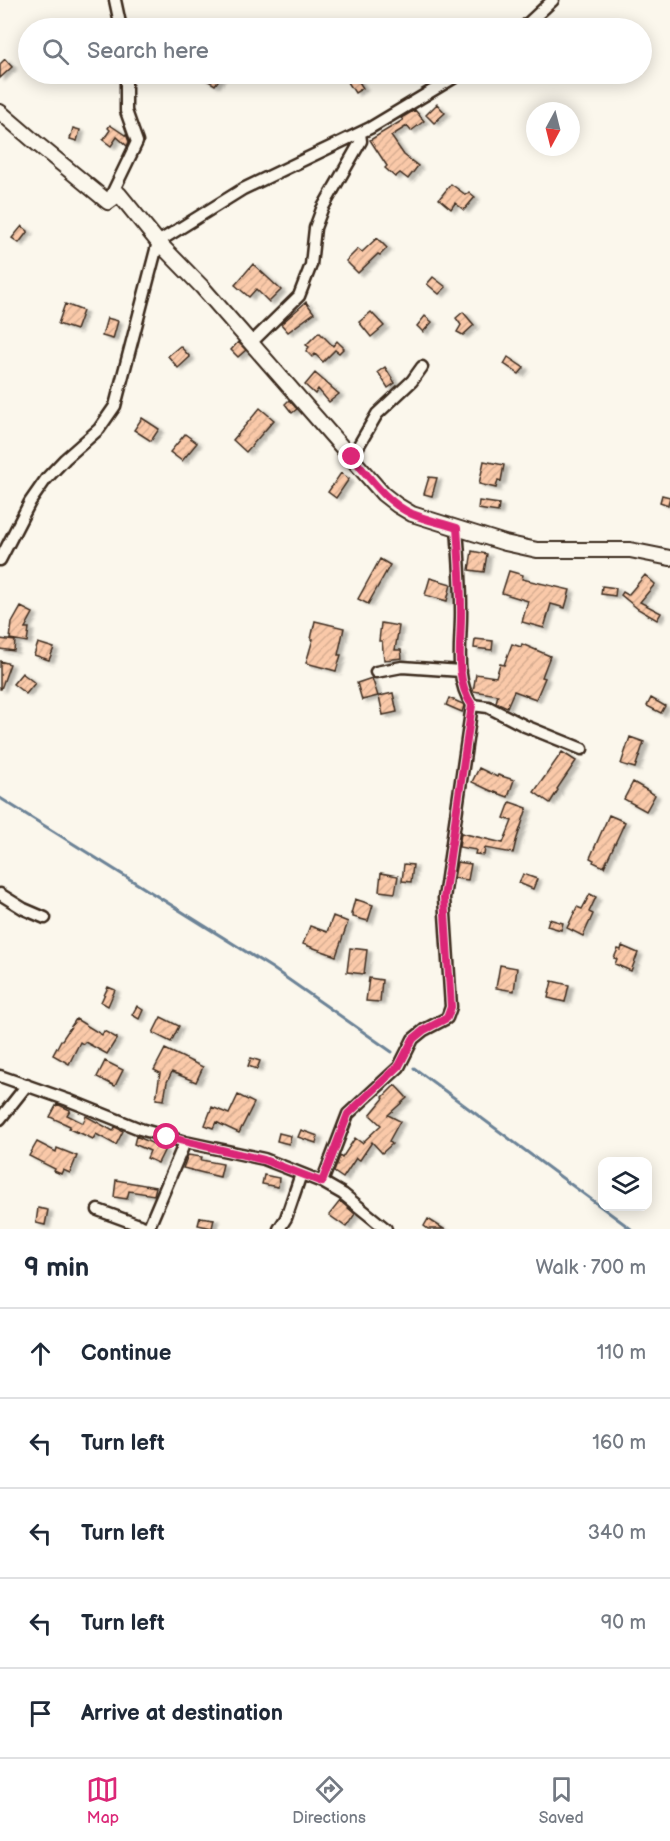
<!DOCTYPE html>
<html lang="en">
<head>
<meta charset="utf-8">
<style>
	:root { --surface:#fff; --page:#f2f2f3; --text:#1f2937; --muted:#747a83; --line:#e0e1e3; --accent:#db2777 }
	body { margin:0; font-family:"Balsamiq Sans",sans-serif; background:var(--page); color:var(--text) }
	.controls { position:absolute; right:18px; bottom:18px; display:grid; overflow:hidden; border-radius:12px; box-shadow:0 3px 15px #0003 }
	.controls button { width:54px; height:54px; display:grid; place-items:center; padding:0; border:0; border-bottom:2px solid var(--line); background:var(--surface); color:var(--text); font:30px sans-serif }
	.compass { position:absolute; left:526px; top:102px; width:54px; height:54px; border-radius:50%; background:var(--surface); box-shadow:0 3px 15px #0003; rotate:187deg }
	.stop { position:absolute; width:18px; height:18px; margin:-14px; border:4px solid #db2777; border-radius:50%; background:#fff }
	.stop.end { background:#db2777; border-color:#fff; box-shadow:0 2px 6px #0008 }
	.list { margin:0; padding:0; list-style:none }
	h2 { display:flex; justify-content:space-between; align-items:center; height:78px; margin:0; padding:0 24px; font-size:26px }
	h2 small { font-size:20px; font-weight:400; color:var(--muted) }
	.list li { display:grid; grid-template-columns:39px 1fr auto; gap:18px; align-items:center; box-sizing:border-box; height:90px; padding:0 24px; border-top:2px solid var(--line) }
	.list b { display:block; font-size:22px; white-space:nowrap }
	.list em { font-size:20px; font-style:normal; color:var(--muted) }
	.icon { flex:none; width:33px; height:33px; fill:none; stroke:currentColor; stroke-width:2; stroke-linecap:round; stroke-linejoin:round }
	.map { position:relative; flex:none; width:670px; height:1229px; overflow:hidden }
	.search { position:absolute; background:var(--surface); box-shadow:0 3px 15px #0003; left:18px; right:18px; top:18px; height:66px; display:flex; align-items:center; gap:15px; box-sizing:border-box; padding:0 21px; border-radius:33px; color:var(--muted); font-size:22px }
	.sheet { height:528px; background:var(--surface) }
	nav { display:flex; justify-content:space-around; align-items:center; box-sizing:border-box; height:84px; border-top:2px solid var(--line); background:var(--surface); font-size:16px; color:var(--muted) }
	nav a { display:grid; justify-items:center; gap:3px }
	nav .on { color:var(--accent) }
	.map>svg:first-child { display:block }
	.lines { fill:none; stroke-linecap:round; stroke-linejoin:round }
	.stream { stroke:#6c8397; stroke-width:3 }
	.building { fill:url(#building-hatch); stroke:#3b2a1e; stroke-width:1.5; filter:url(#shadow) }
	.street-casing { stroke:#3b2a1e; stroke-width:15 }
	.secondary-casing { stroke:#3b2a1e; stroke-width:18 }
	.street { stroke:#fbf7ec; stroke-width:10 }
	.secondary { stroke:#fbf7ec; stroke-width:14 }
	.route { stroke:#db2777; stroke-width:8 }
</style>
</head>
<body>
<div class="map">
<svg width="670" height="1229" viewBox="0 0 670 1229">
	<defs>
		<pattern id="building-hatch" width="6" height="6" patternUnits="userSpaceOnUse" patternTransform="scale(1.5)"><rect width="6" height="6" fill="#fac9a9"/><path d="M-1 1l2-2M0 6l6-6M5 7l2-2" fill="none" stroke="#d7ad91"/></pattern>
		<filter id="shadow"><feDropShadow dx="4.5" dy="2.5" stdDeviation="1.5" flood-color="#0004"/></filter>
	</defs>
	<rect width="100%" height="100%" fill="#fbf7ec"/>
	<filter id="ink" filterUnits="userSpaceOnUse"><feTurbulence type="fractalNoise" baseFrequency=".0167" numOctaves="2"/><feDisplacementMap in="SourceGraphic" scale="12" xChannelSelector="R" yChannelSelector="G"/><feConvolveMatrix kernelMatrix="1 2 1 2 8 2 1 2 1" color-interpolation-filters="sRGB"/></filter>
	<g filter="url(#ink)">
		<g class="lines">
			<path class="stream" d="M0 798 272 968 392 1052
				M414 1068 631 1229"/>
		</g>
		<path class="building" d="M5 59 12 67 0 78V64Z
			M197 74H223L215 85Z
			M354 74 363 88 355 93 346 79Z
			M437 104 445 113 434 123 426 115Z
			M415 110 424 121 411 131 407 126 391 136 404 155 418 166 408 179 400 173 395 177 385 168 387 166 370 140 403 120 401 118Z
			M110 125 125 135 126 134 129 142 127 146 117 137 111 146 103 140 110 130 108 128Z
			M73 128 80 130 77 141 70 139Z
			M451 184 466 195 469 192 475 197 464 210 455 203 451 209 439 199Z
			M22 226 28 231 19 243 12 238Z
			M377 238 387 248 380 255 378 254 358 273 346 261 358 249 362 252Z
			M253 264 281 290 269 302 256 289 249 297 235 285Z
			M433 277 446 287 439 294 427 284Z
			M306 302 314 313 288 332 281 324Z
			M65 304 83 311 76 330 58 324Z
			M371 312 384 326 371 337 359 322Z
			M463 312 474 325 463 335 457 332 461 325 456 318Z
			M425 316 432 322 423 332 417 326Z
			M107 318 118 321 113 339 102 336Z
			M319 332 333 346 337 341 344 348 339 353 335 350 323 362 315 354 312 357 306 351 309 347 306 345Z
			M238 342 246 350 238 357 231 350Z
			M180 346 190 357 178 368 168 356Z
			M508 357 524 368 519 374 504 364Z
			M385 367 395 383 388 388 378 372Z
			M315 373 339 394 329 402 318 389 315 394 305 385Z
			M289 400 297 409 292 413 285 404Z
			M260 408 274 420 246 452 233 440Z
			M142 418 159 429 151 441 134 430Z
			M185 434 197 443 182 461 170 452Z
			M484 461 504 465 501 481 498 480 496 488 479 484Z
			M341 473 349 479 336 498 328 492Z
			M429 477 437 478 432 496 424 494Z
			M662 495 670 497 668 505 660 502Z
			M479 501 499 504 498 512 478 509Z
			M472 551 487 554 484 572 469 570Z
			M380 559 390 565 368 604 358 599Z
			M509 571 523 575 522 579 570 590 565 608 551 604 544 628 522 622 528 601 502 593Z
			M645 575 655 584 640 602 661 613 657 620 638 609 621 595 623 592 628 595Z
			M430 578 451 584 447 601 425 595Z
			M602 586 616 588 615 596 601 594Z
			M21 607 33 613 25 628H29L27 642 10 639 12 623Z
			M315 621 344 628 338 655H341L336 671 306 663 313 639H311Z
			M381 623 399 626 395 650H401L402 658 384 660 382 641H379Z
			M0 639 15 641 14 651 0 649Z
			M475 639 493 641 492 650 474 648Z
			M38 643 54 648 49 660 34 655Z
			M512 644 521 647 522 644 550 656 542 677 545 678 536 699 514 691 507 707 496 702 498 695 473 691 476 674 496 677 500 664 504 665Z
			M0 661 10 664 1 689H0Z
			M22 673 35 683 26 694 13 684Z
			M372 678 378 696 362 700 357 683Z
			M393 693 397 712 383 715 379 696Z
			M449 698 463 704 464 706 462 712 446 705Z
			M651 698 665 706 661 713 647 706Z
			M630 737 644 742 635 768 621 764Z
			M562 752 576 761 557 789 558 790 550 803 534 792Z
			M479 768 497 777 498 775 514 780 508 797 489 790 472 782Z
			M633 782 655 795 646 811 624 799Z
			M510 802 527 808 516 841 513 853 485 848 484 855 475 854 476 850 459 847 461 833 503 843 512 821 504 818Z
			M609 815 625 822 604 867 593 862 594 860 590 858Z
			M457 862 471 864 468 880 454 878Z
			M404 864 413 865 411 882 402 881Z
			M381 873 398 876 395 893 379 891Z
			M523 874 537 879 533 889 519 883Z
			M590 894 596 897 589 912 593 914 583 936 567 928 577 907 582 909Z
			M355 899 373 905 368 921 353 917V914H351Z
			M333 916 348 922 336 956 303 944 310 926 327 932Z
			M549 919 563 923 561 930 547 926Z
			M622 946 638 953 631 971 615 964 617 959 614 958 618 949 621 950Z
			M350 948 367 950 364 974 347 972Z
			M500 965 517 968 514 991 496 988Z
			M369 978 382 980 380 1002 366 1001Z
			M552 981 569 985 565 1002 548 998Z
			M108 987 115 990 108 1006 101 1002Z
			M137 1006 143 1010 139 1019 132 1015Z
			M161 1017 179 1026 171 1042 153 1033Z
			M76 1019 102 1035 104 1031 117 1038 107 1054 85 1042 83 1044 80 1042 69 1064 53 1055 61 1040H62Z
			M165 1049 203 1067 196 1082 172 1072 167 1082 164 1100 156 1099 160 1073 154 1070Z
			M251 1058 260 1061 257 1069 248 1066Z
			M105 1061 123 1070 115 1086 97 1077Z
			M395 1085 407 1098 388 1115 400 1121 389 1141 392 1144 382 1153 372 1142 360 1160 356 1158 343 1178 334 1172 340 1156 342 1158 355 1138 362 1143 381 1125 370 1115 384 1098 383 1097Z
			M238 1095 254 1103 239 1133 216 1122 213 1128 205 1125 212 1107 229 1114Z
			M57 1104 70 1110 67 1115 83 1123 86 1116 113 1131 115 1127 123 1131 116 1145 96 1134 93 1139 76 1131V1132L69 1129 70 1126 50 1117Z
			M301 1130 318 1136 316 1143 298 1137Z
			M279 1133 291 1136 289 1144 277 1141Z
			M136 1136 165 1149 158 1163 147 1158 150 1151 134 1144Z
			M37 1142 56 1152 57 1148 77 1156 70 1173 63 1170 61 1174 54 1171 55 1169 29 1156Z
			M188 1155 202 1157 201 1160 223 1164 220 1177 183 1168Z
			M264 1175 279 1178 278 1187 262 1184Z
			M116 1180 156 1187 154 1195 129 1191 127 1199 114 1197Z
			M340 1201 355 1214 346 1227 329 1215Z
			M38 1208 48 1210 45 1225 36 1223Z
			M200 1217 214 1219 212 1228 198 1225Z
			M428 1219 444 1229H428L424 1226Z"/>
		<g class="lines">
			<defs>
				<path id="street" d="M115 0 121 28
					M523 28 553 0
					M109 200 137 142 126 111V74
					M251 343 299 296 311 265 315 228 322 209 361 141 360 133
					M352 457 377 414 412 381 422 367
					M457 528C459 555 461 581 461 608 462 640 453 677 472 705
					M0 560 30 502 46 479 65 459 99 429 115 406 158 242 243 189 370 128 460 74
					M376 672 402 667 461 671
					M0 894 24 909 45 918
					M0 1076 68 1100 140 1129 185 1142 264 1159 292 1170 322 1182 343 1194 386 1229
					M0 1119 27 1085
					M322 1182 348 1114 399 1067 413 1039 424 1030 447 1018 451 1007 444 898 472 705 488 707 525 726 582 749
					M98 1210 150 1229
					M148 1229 185 1142
					M279 1229 286 1218 301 1174"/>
				<path id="secondary" d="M0 112 35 142 108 202 119 194 158 242 202 287 383 494 397 505 412 514 505 543 537 550H630L670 558"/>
			</defs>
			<use href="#street" class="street-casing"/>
			<use href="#secondary" class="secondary-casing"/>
			<use href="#street" class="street"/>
			<use href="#secondary" class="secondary"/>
		</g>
	</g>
	<g class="lines" filter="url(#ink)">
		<path class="route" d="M167 1137 264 1160 322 1182 348 1114 399 1066 413 1039 424 1030 447 1018 451 1007 444 898 472 705C453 677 462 640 461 608 461 581 459 555 457 528 442 523 426 520 412 514 386 502 370 478 352 457"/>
	</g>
</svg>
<div class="controls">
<button><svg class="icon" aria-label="layers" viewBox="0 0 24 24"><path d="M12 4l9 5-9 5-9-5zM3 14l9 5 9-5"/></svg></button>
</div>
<svg class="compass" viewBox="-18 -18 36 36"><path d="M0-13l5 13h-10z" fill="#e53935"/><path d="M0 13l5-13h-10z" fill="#747a83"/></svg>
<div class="stop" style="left:167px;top:1137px"></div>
<div class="stop end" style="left:352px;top:457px"></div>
<div class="search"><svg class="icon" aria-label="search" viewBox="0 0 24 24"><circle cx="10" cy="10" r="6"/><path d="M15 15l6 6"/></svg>Search here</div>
</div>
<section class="sheet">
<h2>9 min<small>Walk · 700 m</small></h2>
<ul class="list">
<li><svg class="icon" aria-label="ahead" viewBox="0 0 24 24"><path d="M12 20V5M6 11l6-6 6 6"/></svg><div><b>Continue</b></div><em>110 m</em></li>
<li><svg class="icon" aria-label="left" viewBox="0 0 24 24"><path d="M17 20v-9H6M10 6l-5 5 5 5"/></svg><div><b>Turn left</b></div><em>160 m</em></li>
<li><svg class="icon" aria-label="left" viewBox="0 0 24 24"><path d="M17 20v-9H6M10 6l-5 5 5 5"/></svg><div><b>Turn left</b></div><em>340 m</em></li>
<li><svg class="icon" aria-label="left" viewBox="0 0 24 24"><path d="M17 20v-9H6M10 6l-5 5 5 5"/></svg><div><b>Turn left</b></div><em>90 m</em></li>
<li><svg class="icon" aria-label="arrive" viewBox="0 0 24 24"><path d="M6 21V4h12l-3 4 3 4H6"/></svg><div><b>Arrive at destination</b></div></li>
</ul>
</section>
<nav>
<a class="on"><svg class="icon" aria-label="map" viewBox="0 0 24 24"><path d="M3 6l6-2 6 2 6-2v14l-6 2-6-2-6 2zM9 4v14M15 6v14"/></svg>Map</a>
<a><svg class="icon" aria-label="directions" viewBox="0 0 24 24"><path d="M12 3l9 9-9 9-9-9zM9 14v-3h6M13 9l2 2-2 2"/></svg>Directions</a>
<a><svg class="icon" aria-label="saved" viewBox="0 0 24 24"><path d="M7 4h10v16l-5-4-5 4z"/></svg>Saved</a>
</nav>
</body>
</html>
